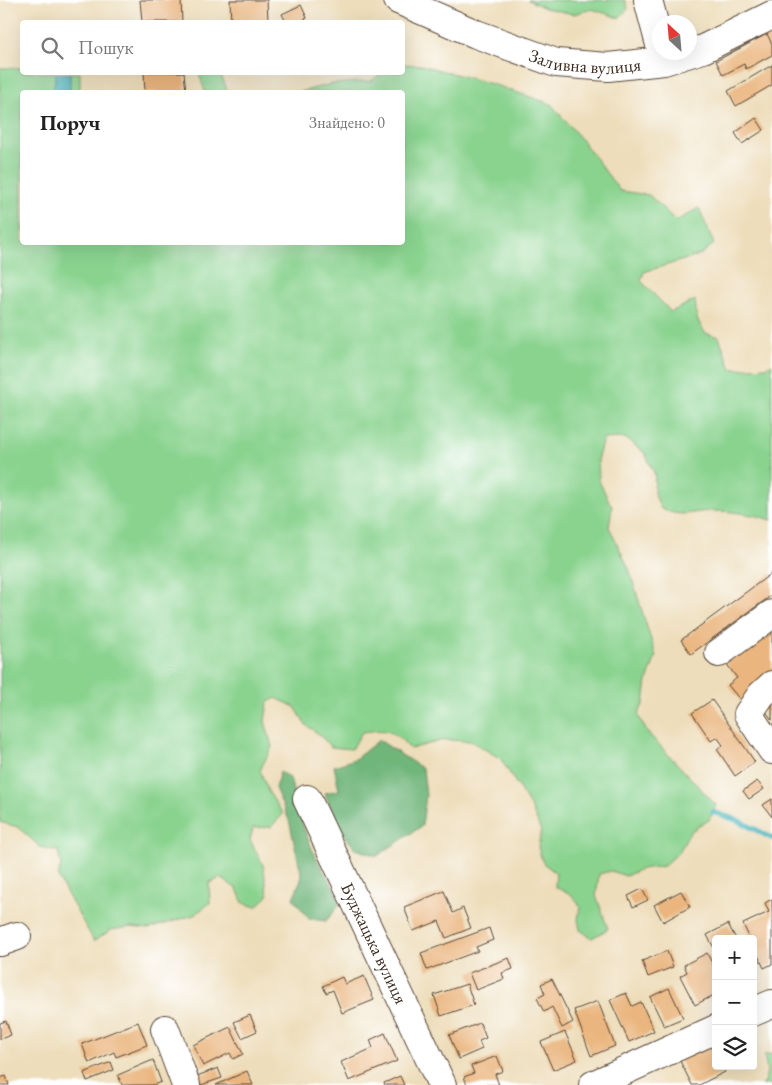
<!DOCTYPE html>
<html lang="uk">
<head>
<meta charset="utf-8">
<style>
	:root { --surface:#fff; --page:#f2f2f2; --text:#222; --muted:#767676; --line:#e0e0e0 }
	body { margin:0; font-family:"EB Garamond",serif; background:var(--page); color:var(--text) }
	.controls { position:absolute; right:15px; bottom:15px; display:grid; overflow:hidden; border-radius:5px; box-shadow:0 5px 20px #0002 }
	.controls button { width:45px; height:45px; display:grid; place-items:center; padding:0; border:0; border-bottom:1px solid var(--line); background:var(--surface); color:var(--text); font:25px sans-serif }
	.compass { position:absolute; left:652px; top:15px; width:45px; height:45px; border-radius:50%; background:var(--surface); box-shadow:0 5px 20px #0002; rotate:334deg }
	.list { margin:0; padding:0; list-style:none }
	h2 { display:flex; justify-content:space-between; align-items:center; height:65px; margin:0; padding:0 20px; font-size:21px }
	h2 small { font-size:16px; font-weight:400; color:var(--muted) }
	.icon { flex:none; width:28px; height:28px; fill:none; stroke:currentColor; stroke-width:2; stroke-linecap:round; stroke-linejoin:round }
	.map { position:relative; flex:none; width:772px; height:1085px; overflow:hidden }
	.search { position:absolute; background:var(--surface); box-shadow:0 5px 20px #0002; left:20px; top:20px; width:385px; height:55px; display:flex; align-items:center; gap:12px; box-sizing:border-box; padding:0 18px; border-radius:5px; color:var(--muted); font-size:19px }
	.panel { position:absolute; background:var(--surface); box-shadow:0 5px 20px #0002; left:20px; top:90px; width:385px; height:155px; border-radius:5px }
	.map>svg:first-child { display:block }
	.green { fill:#8ad38f; stroke:#627e56 }
	.forest { fill:#6fb57a; stroke:#55704c }
	.water { fill:#42b2bb; stroke:#3e6e6c }
	.lines { fill:none; stroke-linecap:round; stroke-linejoin:round }
	.stream { stroke:#42b2bb; stroke-width:5.5 }
	.building { fill:#eab57e }
	.minor-casing { stroke:#564535; stroke-width:30 }
	.minor { stroke:#fff; stroke-width:28 }
	.labels { text-anchor:middle; dominant-baseline:central; stroke-width:4.5; stroke-linejoin:round; paint-order:stroke }
	.street-label { font-size:18px; fill:#3b2a1e; stroke:#fff }
</style>
</head>
<body>
<div class="map">
<svg width="772" height="1085" viewBox="0 0 772 1085">
	<rect width="100%" height="100%" fill="#fff"/>
	<filter id="ink" filterUnits="userSpaceOnUse"><feTurbulence type="fractalNoise" baseFrequency=".02" numOctaves="2"/><feDisplacementMap in="SourceGraphic" scale="10" xChannelSelector="R" yChannelSelector="G"/><feConvolveMatrix kernelMatrix="1 2 1 2 8 2 1 2 1" color-interpolation-filters="sRGB"/></filter>
	<filter id="wash" filterUnits="userSpaceOnUse"><feTurbulence type="fractalNoise" baseFrequency=".0096" numOctaves="4" result="noise"/><feDisplacementMap in="SourceGraphic" scale="20" xChannelSelector="R" yChannelSelector="G"/><feGaussianBlur stdDeviation="1.12" result="paint"/><feColorMatrix in="noise" values="0 0 0 0 0 0 0 0 0 0 0 0 0 0 0 0 0 1.4 0 .05"/><feComposite in="paint" operator="in"/></filter>
	<g filter="url(#wash)">
		<rect width="100%" height="100%" fill="#edddba"/>
		<path class="green" d="M528 0H625L628 9 619 18 592 9 574 14 545 8Z
			M403 64 421 65 492 84 551 104 581 139 620 191 649 195 676 221 699 208 714 244 700 255 644 272 641 281 671 312 695 300 697 319 705 333 719 337 731 369 766 367 772 364V520C752 514 732 511 711 511 689 512 683 518 661 509L654 493 655 475 645 453 625 438 603 439 598 457 599 481 612 507 609 527 629 569 656 656 647 681 644 703 638 715 647 732 716 805 709 820 691 831 679 852 664 866 641 869 626 876 611 871 599 874 596 895 608 929 592 938 580 930 578 920 580 906 571 894 555 887 556 873 543 863 538 847 541 831 532 809 501 759 471 741 444 740 410 749C393 729 387 729 362 732L352 749 331 747 320 735 306 725 295 707 276 698 268 702 265 721 272 747 260 770 268 791 283 814 271 827 253 828 250 840 263 865 268 896 256 907 243 903 237 889 221 878 209 883 210 903 194 915 148 929 131 927 111 930 94 941 58 878 61 864 58 851 40 847 18 827 0 822V68H22V72L56 73 53 92H22V242H402V92H299L331 84 371 81 382 73 402 72Z
			M70 73H80V92H70Z
			M199 73H220L228 92H205Z
			M772 1054V1085H762L765 1083 767 1070 764 1055Z"/>
		<path class="forest" d="M379 740 423 769 426 795 422 826 377 856 355 849 338 826 325 793 339 790 334 766 355 759Z
			M280 772 290 778C297 808 305 837 320 865 328 880 338 889 339 906L326 921 309 919 293 898 302 877 289 820 275 788Z"/>
		<path class="water" d="M56 73H70V92H53Z"/>
		<g class="lines">
			<path class="stream" d="M713 812 737 820 772 838"/>
		</g>
		<g id="blocks">
			<path class="building" d="M140 0H181L182 22H142Z
				M230 0H267L268 20 260 21V22H231Z
				M301 5 307 18 298 22H286L282 14Z
				M767 34 772 44V55L746 69 744 64 723 75 716 61Z
				M772 65V85L736 106 728 91Z
				M144 72H184L186 92H145Z
				M756 118 764 130 742 144 735 133Z
				M772 573V595L691 654 681 640Z
				M772 628V678L741 701 728 685 737 678 726 663Z
				M772 699V720L762 706Z
				M712 700 755 762 735 776 717 749 723 745 717 737 711 741 692 713Z
				M757 781 764 789 749 799 743 791Z
				M772 799V817L763 805Z
				M642 889 648 900 633 907 628 896Z
				M444 891 453 913 463 908 471 928 446 938 439 921 413 931 404 907Z
				M681 891 690 907 663 922 654 905Z
				M772 899V964L764 968 753 945V939H750L743 924 769 912 765 903Z
				M728 924 736 939H716L714 948 707 935Z
				M489 928 493 940 476 947 478 951 427 970 421 953Z
				M667 951 673 967 648 977 642 961Z
				M707 953 716 971V994L695 1005 680 976 687 972 684 965Z
				M509 958 513 969 502 973 504 979 476 990 469 973Z
				M364 976 374 1000 342 1013 333 990 326 993 323 986 342 977 345 984Z
				M552 979 573 1022 562 1028 552 1007 544 1012 537 998 545 994 541 984Z
				M467 984 474 1005 441 1016 434 995Z
				M669 988 683 1018 664 1026 650 997Z
				M626 993 632 1006 641 1002 654 1031 629 1042 610 1000Z
				M598 1001 615 1046 591 1056 574 1010Z
				M250 1015 257 1031 242 1038 234 1022Z
				M6 1021 11 1035 0 1039V1023Z
				M138 1022 147 1045 116 1057 114 1052 89 1063 82 1044Z
				M480 1023 486 1038 479 1041 482 1049 459 1059 449 1035Z
				M230 1027 243 1054 233 1059 230 1053 203 1066 193 1045Z
				M565 1032 577 1060 553 1070 541 1042Z
				M385 1033 397 1061 349 1081 341 1062 373 1048 370 1040Z
				M716 1038V1066H722L725 1072 699 1085H692L678 1057Z
				M497 1056 503 1071 495 1074 499 1085H467L464 1077 474 1073 471 1066Z
				M153 1060 161 1082 153 1085H122L118 1075Z
				M111 1062 114 1070 87 1081 84 1073Z
				M218 1068 222 1078 201 1085 197 1076Z
				M247 1071 253 1085H216Z
				M6 1076 9 1085H0V1078Z
				M400 1076 404 1085H385L384 1083Z"/>
		</g>
	</g>
	<g filter="url(#ink)">
		<use href="#blocks" fill-opacity="0" stroke="#564535" stroke-width="1"/>
		<g class="lines">
			<defs>
				<g id="minor">
					<path id="s1" d="M398 0 476 34 556 63 608 67 664 61 703 49 772 15"/>
					<path d="M648 0 660 45"/>
					<path d="M719 653 772 614"/>
					<path d="M772 685 761 695 748 714 772 750"/>
					<path id="s2" d="M307 799 442 1085"/>
					<path d="M0 942 17 936"/>
					<path d="M753 1012 772 1004"/>
					<path d="M165 1029 186 1085"/>
					<path d="M593 1085 716 1029"/>
				</g>
			</defs>
			<use href="#minor" class="minor-casing"/>
			<use href="#minor" class="minor"/>
		</g>
	</g>
	<g class="labels">
		<g class="street-label">
			<text stroke="none"><textPath href="#s1" startOffset="199">Заливна вулиця</textPath></text>
			<text stroke="none"><textPath href="#s2" startOffset="159">Буджацька вулиця</textPath></text>
		</g>
	</g>
</svg>
<div class="controls">
<button>+</button>
<button>−</button>
<button><svg class="icon" aria-label="layers" viewBox="0 0 24 24"><path d="M12 4l9 5-9 5-9-5zM3 14l9 5 9-5"/></svg></button>
</div>
<svg class="compass" viewBox="-18 -18 36 36"><path d="M0-13l5 13h-10z" fill="#e53935"/><path d="M0 13l5-13h-10z" fill="#767676"/></svg>
<div class="search"><svg class="icon" aria-label="search" viewBox="0 0 24 24"><circle cx="10" cy="10" r="6"/><path d="M15 15l6 6"/></svg>Пошук</div>
<section class="panel">
<h2>Поруч<small>Знайдено: 0</small></h2>
<ul class="list">
</ul>
</section>
</div>
</body>
</html>
